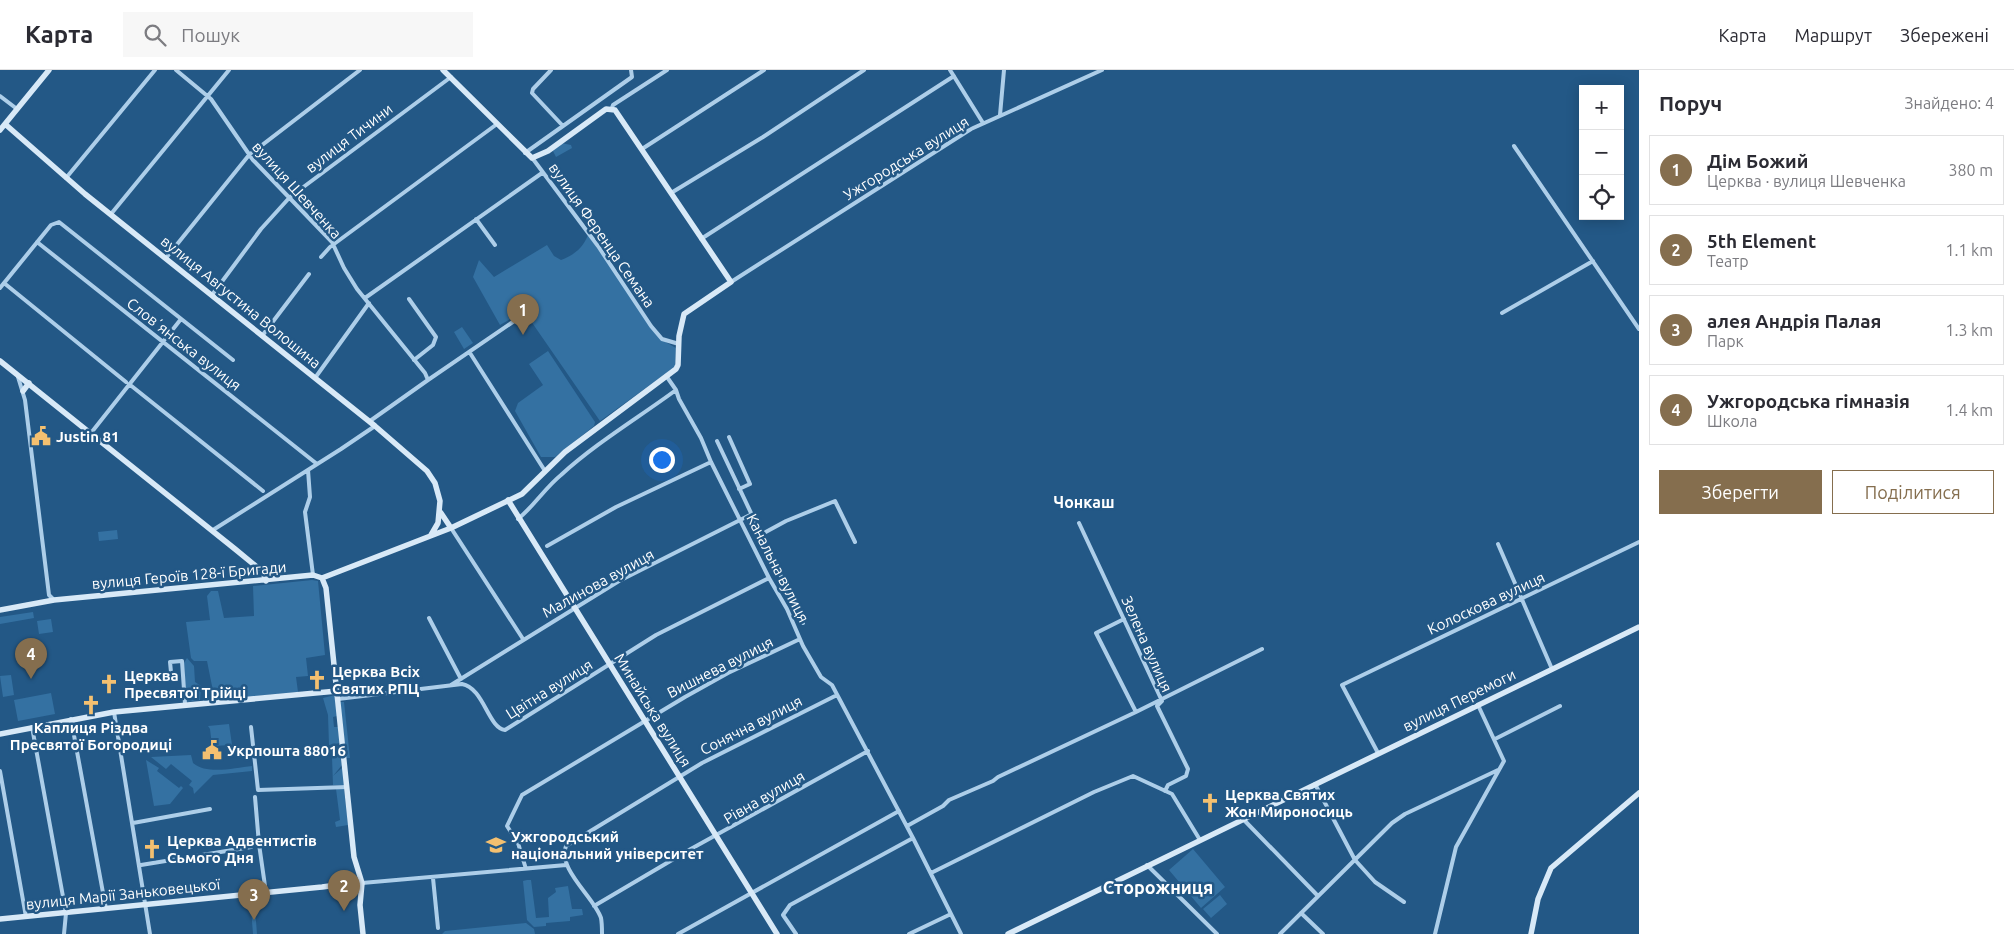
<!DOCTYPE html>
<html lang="uk">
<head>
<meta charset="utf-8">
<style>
	:root { --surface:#fff; --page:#f7f7f7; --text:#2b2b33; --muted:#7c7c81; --line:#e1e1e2; --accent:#856e4e }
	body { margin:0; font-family:Ubuntu,sans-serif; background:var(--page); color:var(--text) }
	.controls { position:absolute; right:15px; top:15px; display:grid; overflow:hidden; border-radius:0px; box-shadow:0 2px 12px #0003 }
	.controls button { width:45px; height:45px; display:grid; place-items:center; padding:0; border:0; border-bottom:1px solid var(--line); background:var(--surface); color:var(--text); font:25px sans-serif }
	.you { position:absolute; left:661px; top:389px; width:18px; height:18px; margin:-12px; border:4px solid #fff; border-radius:50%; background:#1a73e8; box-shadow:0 0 0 8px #1a73e833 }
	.badge { display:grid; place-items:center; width:32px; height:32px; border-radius:50%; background:var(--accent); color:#fff; font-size:16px; font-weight:700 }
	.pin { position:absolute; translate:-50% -41px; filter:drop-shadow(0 1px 2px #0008) }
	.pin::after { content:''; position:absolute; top:26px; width:18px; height:15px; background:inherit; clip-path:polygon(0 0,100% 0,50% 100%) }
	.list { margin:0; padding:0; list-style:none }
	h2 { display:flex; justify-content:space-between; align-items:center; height:65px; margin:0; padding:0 20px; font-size:21px }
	h2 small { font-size:16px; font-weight:400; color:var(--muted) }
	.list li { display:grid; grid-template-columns:32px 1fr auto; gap:15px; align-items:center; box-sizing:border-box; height:70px; margin:0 10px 10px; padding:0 10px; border:1px solid var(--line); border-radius:0px }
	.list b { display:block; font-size:19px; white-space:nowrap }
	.list p { margin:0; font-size:16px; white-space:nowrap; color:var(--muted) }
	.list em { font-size:16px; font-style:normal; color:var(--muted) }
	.actions { display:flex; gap:10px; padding:15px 20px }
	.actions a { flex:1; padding:11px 0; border:1px solid var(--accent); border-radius:0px; text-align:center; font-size:18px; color:var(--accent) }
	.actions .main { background:var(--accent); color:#fff }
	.icon { flex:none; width:28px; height:28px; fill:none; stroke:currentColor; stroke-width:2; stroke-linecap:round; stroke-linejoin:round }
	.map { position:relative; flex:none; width:1639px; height:864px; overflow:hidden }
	header { display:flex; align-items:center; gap:30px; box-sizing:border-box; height:70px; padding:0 25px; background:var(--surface); border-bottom:1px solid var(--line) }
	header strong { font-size:24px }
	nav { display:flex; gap:28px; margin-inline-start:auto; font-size:18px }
	.search { width:350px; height:45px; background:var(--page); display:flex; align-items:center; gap:12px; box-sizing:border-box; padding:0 18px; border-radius:0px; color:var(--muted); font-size:19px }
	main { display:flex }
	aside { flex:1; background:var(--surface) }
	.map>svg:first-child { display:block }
	.green { fill:#3471a2 }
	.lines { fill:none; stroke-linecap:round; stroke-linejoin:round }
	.street { stroke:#adcee9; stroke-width:4 }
	.secondary { stroke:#d8e9f7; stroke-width:5.5 }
	.labels { text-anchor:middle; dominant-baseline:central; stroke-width:5; stroke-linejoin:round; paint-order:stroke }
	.street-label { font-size:15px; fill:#fff; stroke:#235886 }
	.poi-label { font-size:15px; font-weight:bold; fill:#fff; stroke:#235886; text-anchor:start }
	.neighbourhood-label { font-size:16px; font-weight:bold; fill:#fff; stroke:#235886 }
	.quarter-label { font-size:18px; font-weight:bold; fill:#fff; stroke:#235886 }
</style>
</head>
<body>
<header>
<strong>Карта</strong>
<div class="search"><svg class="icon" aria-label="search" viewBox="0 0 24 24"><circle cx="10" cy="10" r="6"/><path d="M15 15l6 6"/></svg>Пошук</div>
<nav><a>Карта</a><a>Маршрут</a><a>Збережені</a></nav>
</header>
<main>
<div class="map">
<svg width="1639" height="864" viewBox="0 0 1639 864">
	<rect width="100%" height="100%" fill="#235886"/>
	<path class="green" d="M561 73 571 75 572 78 556 87 553 81Z
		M588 165 662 270 676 278 675 297 600 351 524 241 500 255 473 207 479 190 494 207 547 175 554 186 561 190C574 185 583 178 588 165Z
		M462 257 473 273 464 279 454 262Z
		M548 281 595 352 594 356 555 387H541L515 341 518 333 543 315 529 294Z
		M117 460 118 469 99 471 98 462Z
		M312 510 318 511 325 585 306 588 308 606 296 607 298 622 203 631V619L212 616 207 591H194L191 588 186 552 210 550 207 526 211 521H218L224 548 254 546 253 516Z
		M33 542 34 548 0 554V547Z
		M51 549 53 562 39 564 37 551Z
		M187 588 194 596 195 612 201 616 200 630 186 632 184 593Z
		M11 605 14 625 3 627 0 606Z
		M51 623 55 644 18 651 14 630Z
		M335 625 337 646 333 647 334 657H338L340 673 329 675 328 645 323 628Z
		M340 632H344L350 688H346Z
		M229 654 232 675 212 676 210 659 208 656Z
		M339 676 342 695 333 706 343 697 344 715H333L332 687 329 679Z
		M191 685 193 693C207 705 234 698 252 696V701L213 705 194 724 193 718 189 715 192 711 171 694 166 699 151 687Z
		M146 690 159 698 157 701 179 718 181 716 183 718 170 734 154 736Z
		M344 718 348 755 336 757 335 752 340 750 336 719Z
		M1193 779 1225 817 1201 838 1169 800Z
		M527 810H531L536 848 549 847 548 828 556 822 555 818 568 816 572 839H582L583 845 570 847V851L546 853V856L534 857 527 850 523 811Z
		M1220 825 1227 834 1211 848 1203 839Z
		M250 826H254L257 864H253Z
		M526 853 534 859 535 864H442L445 861Z"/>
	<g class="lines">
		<path class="street" d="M176 0 211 29 253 90 332 172 344 198 357 219 425 303 428 310 370 351
			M551 0 533 19 532 23 563 56
			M950 0 983 53
			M0 26 17 39
			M612 38 613 35 667 0
			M1000 45 1004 0
			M1514 76 1639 259
			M642 79 764 0
			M525 83 632 7 631 0
			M533 89 598 176 651 256 662 269 679 274
			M66 108 155 0
			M671 123 763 67 864 0
			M111 144 229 0
			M476 149 495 175
			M701 169 954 6
			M37 172 317 394
			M321 187 330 177 497 54
			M166 188 249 85 360 0
			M731 212 971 59 1102 0
			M4 213 126 312
			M0 218 51 155 59 152 233 290
			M212 225 261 159 290 127 451 7
			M365 228 542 103
			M409 229 436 267 433 275 414 290
			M1502 243 1593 191
			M262 266 309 204
			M470 283 545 401
			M18 307 25 330 49 525 54 530
			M667 307 676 320 679 329 701 368 711 392 769 508 787 539 803 576 821 607 832 615 913 768 961 864
			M315 308 369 233
			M428 310 523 245
			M129 314 263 421
			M91 363 181 249
			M729 367 750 414 739 419
			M717 371 803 553
			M308 400 310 427 305 442 313 505
			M518 449C534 436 545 418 561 405 596 373 638 348 676 320
			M1079 453 1162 631 1157 636 1188 699 1186 706 1168 715 1165 721
			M451 458 523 569
			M213 460 341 379 375 356
			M762 464 786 451 835 431 855 472
			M1498 474 1552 599
			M547 476 616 437 711 392
			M429 548 461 609
			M1124 549 1096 563 1136 642
			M171 602 170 592 182 591 185 634
			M451 615 619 511 750 445
			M338 629 462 614C484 618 488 658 505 660L656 565 769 508
			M114 642 150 864
			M71 649 106 839
			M32 657 66 843 64 864
			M251 657 258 720 347 717
			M1495 669 1560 636
			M1378 683 1342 615 1639 472
			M0 701 26 847
			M1315 714 1355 790 1375 812 1404 832
			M255 727 259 774 266 823
			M1243 749 1318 826
			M133 753 210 739
			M907 756 943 736 949 730 993 711 998 707 1136 642 1262 579
			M141 795 251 777
			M1147 795 1217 864
			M526 799 518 773 507 756 522 725 685 627 728 603 800 569
			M931 803 1094 722 1133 706 1172 724 1200 770
			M433 808 438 858
			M362 813 566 795
			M594 836 689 780 868 681
			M1301 843 1323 864
			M602 864C602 859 602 853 601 848 594 827 557 799 566 776L702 693 837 625
			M678 864 899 741
			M796 864 783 845 790 835 913 768
			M909 864 951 844
			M1280 864 1392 753 1405 744 1498 700
			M1435 864 1456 777 1504 691 1478 635"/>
		<path class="secondary" d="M5 54 85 124 375 356 427 401 435 413 440 431 438 453 431 465
			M0 60 49 0
			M0 291 235 479 263 502 266 511
			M23 321 29 313
			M508 430 777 864
			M441 443 451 458
			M322 508 451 458 522 424 565 382 676 299 678 295 679 266 684 244 731 212 615 40 606 39 548 81 532 88 443 0
			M322 508 326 518 354 787 362 813 360 835 363 864
			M0 540 54 530 313 505 322 508
			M0 664 114 642 337 621
			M352 809 351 817 358 819 361 817
			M0 849 322 817 337 815 351 810
			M1008 864 1639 557
			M1531 864 1538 829 1551 798 1639 723"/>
	</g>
	<defs>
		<symbol id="civic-bare" viewBox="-9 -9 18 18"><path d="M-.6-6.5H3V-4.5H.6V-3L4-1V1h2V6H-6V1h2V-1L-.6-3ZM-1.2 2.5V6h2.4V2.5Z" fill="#f4c070" stroke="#235886" stroke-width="2.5" paint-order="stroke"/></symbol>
		<symbol id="church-bare" viewBox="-9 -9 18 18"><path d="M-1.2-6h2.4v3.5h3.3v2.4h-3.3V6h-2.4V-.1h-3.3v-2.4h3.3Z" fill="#f4c070" stroke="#235886" stroke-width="2.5" paint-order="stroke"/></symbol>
		<symbol id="university-bare" viewBox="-9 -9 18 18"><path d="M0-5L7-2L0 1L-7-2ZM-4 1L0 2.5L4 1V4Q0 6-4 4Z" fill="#f4c070" stroke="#235886" stroke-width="2.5" paint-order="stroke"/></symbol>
	</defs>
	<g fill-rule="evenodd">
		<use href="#civic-bare" x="27" y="352" width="28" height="28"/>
		<use href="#church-bare" x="303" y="596" width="28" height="28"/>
		<use href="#church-bare" x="95" y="600" width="28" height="28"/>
		<use href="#church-bare" x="77" y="621" width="28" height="28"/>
		<use href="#civic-bare" x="198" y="666" width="28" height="28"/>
		<use href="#church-bare" x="1196" y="719" width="28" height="28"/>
		<use href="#university-bare" x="482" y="761" width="28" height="28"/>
		<use href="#church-bare" x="138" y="765" width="28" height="28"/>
	</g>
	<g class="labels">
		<g class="street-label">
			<text transform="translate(349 68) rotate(-37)">вулиця Тичини</text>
			<text transform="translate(906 88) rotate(-32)">Ужгородська вулиця</text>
			<text transform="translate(297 120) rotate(48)">вулиця Шевченка</text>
			<text transform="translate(602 165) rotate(55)">вулиця Ференца Семана</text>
			<text transform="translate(241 232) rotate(39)">вулиця Августина Волошина</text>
			<text transform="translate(184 274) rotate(38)">Словʼянська вулиця</text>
			<text transform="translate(778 498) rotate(63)">Канальна вулиця</text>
			<text transform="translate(189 505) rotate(-5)">вулиця Героїв 128-ї Бригади</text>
			<text transform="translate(598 513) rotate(-29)">Малинова вулиця</text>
			<text transform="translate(1486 533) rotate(-25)">Колоскова вулиця</text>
			<text transform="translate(1147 574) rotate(66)">Зелена вулиця</text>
			<text transform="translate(720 597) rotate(-27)">Вишнева вулиця</text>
			<text transform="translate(549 619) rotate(-32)">Цвітна вулиця</text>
			<text transform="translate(1459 630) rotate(-26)">вулиця Перемоги</text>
			<text transform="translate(653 640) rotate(58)">Минайська вулиця</text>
			<text transform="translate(751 655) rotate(-27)">Сонячна вулиця</text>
			<text transform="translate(764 727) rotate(-30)">Рівна вулиця</text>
			<text transform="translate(123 824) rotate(-6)">вулиця Марії Заньковецької</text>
		</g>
		<g class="poi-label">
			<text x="56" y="366">Justin 81</text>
			<text x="332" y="601">Церква Всіх<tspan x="332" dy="17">Святих РПЦ</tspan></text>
			<text x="124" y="605">Церква<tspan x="124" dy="17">Пресвятої Трійці</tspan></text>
			<text x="91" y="657" text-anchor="middle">Каплиця Різдва<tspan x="91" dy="17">Пресвятої Богородиці</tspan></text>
			<text x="227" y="680">Укрпошта 88016</text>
			<text x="1225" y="724">Церква Святих<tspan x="1225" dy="17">Жон Мироносиць</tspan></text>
			<text x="511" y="766">Ужгородський<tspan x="511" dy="17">національний університет</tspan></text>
			<text x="167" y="770">Церква Адвентистів<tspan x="167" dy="17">Сьмого Дня</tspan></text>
		</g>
		<g class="neighbourhood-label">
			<text x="1084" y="432">Чонкаш</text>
		</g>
		<g class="quarter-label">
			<text x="1158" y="817">Сторожниця</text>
		</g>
	</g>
</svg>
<div class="controls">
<button>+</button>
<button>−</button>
<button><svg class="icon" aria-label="locate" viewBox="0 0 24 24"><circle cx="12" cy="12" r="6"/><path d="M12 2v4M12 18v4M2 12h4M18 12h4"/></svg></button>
</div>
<div class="you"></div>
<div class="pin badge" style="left:523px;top:265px">1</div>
<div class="pin badge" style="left:344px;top:841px">2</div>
<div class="pin badge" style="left:254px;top:850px">3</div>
<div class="pin badge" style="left:31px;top:609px">4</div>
</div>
<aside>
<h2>Поруч<small>Знайдено: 4</small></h2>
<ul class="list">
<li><span class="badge">1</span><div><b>Дім Божий</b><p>Церква · вулиця Шевченка</p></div><em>380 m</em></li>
<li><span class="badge">2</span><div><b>5th Element</b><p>Театр</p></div><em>1.1 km</em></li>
<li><span class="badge">3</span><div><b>алея Андрія Палая</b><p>Парк</p></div><em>1.3 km</em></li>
<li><span class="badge">4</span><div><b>Ужгородська гімназія</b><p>Школа</p></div><em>1.4 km</em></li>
</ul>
<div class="actions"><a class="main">Зберегти</a><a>Поділитися</a></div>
</aside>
</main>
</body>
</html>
